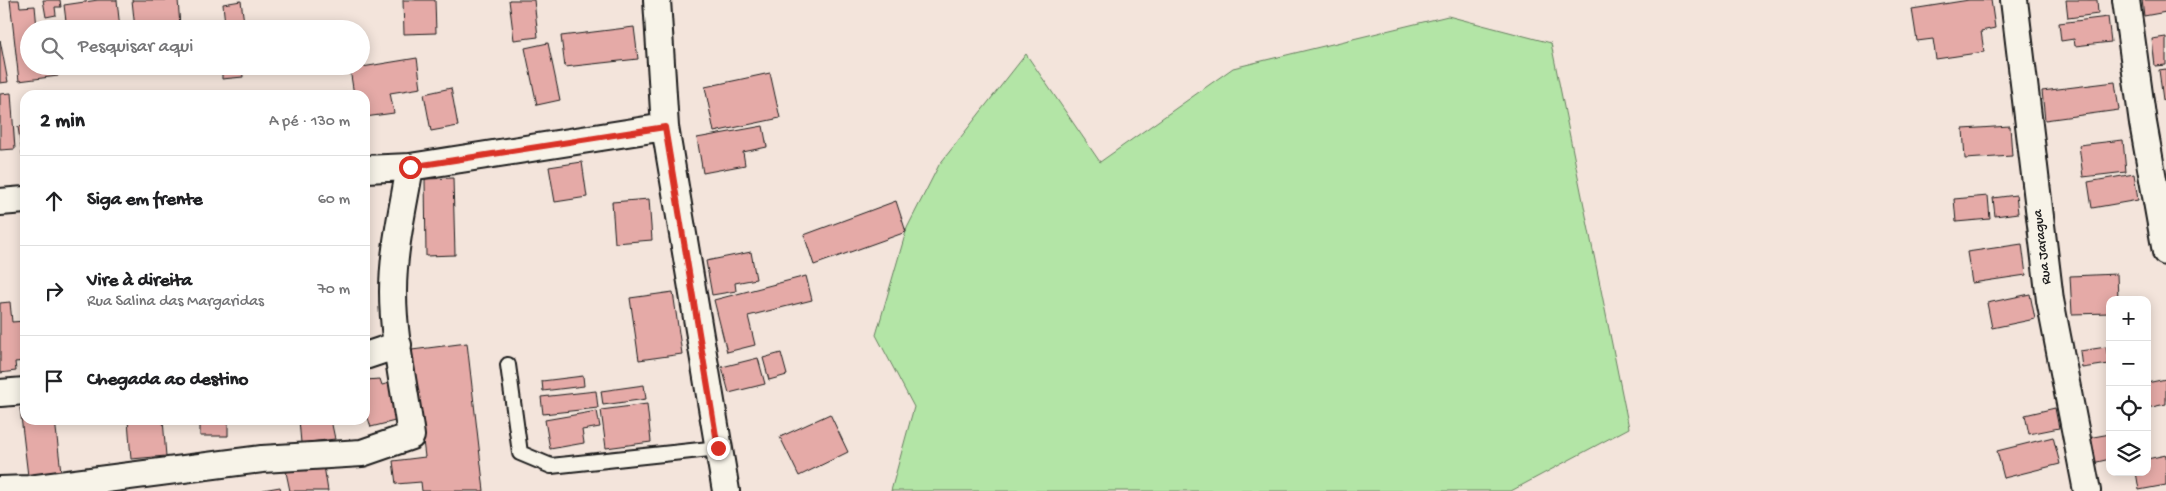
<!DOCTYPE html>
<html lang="pt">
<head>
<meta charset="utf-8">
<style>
	:root { --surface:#fff; --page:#f6f6f6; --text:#202124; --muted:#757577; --line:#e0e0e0 }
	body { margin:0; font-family:"Gochi Hand",sans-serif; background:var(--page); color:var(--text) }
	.controls { position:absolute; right:15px; bottom:15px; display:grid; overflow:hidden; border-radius:10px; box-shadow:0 2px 12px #0003 }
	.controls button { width:45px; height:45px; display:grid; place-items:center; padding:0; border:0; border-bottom:1px solid var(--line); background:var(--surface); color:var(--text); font:25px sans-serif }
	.stop { position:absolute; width:15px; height:15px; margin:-11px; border:4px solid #d93025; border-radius:50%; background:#fff }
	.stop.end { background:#d93025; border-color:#fff; box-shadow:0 1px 5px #0008 }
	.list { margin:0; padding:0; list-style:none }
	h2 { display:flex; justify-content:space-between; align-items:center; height:65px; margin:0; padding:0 20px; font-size:21px }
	h2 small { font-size:16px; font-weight:400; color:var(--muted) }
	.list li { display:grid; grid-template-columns:32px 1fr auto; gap:15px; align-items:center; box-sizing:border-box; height:90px; padding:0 20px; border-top:1px solid var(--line) }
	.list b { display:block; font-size:19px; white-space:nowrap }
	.list p { margin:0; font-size:16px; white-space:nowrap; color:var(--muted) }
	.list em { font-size:16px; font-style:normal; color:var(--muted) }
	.icon { flex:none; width:28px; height:28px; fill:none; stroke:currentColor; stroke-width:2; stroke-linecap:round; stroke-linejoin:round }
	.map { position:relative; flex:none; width:2166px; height:491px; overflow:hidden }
	.search { position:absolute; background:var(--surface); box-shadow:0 2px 12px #0003; left:20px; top:20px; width:350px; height:55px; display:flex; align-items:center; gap:12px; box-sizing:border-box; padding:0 18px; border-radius:28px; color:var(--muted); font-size:19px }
	.panel { position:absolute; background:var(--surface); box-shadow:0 2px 12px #0003; left:20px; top:90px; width:350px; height:335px; border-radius:15px }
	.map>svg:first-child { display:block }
	.green { fill:#b3e5a6; stroke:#688061 }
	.building { fill:#e5aaa7; stroke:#1c1c1c }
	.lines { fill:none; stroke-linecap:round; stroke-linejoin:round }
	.service-casing { stroke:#1c1c1c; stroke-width:18 }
	.minor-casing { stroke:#1c1c1c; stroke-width:30 }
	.service { stroke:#f7f3e8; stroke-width:14 }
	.minor { stroke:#f7f3e8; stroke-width:26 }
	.route { stroke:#d93025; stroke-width:6 }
	.labels { text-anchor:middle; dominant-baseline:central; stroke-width:4.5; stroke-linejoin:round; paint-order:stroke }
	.street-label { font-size:14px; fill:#1c1c1c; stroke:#f7f3e8 }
</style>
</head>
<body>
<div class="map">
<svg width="2166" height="491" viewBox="0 0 2166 491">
	<rect width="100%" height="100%" fill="#f3e4db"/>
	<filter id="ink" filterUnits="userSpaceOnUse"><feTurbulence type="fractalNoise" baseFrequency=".02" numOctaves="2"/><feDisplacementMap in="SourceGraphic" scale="10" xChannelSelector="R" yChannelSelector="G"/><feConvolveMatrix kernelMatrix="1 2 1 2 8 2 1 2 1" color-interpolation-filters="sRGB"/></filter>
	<g filter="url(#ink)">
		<path class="green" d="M1448 16 1551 43 1629 428 1511 491H891L914 407 876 335 907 228 939 165 1026 54 1100 162 1233 68Z"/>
		<path class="building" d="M10 0H19L20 7 35 6 37 28 53 27V29H29V66H57L58 76 19 81Z
			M43 0H60L61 7H55L56 15 46 17Z
			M98 0H117L120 29H67L64 5Z
			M132 0H178L180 26 135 29Z
			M403 0H435L436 33 404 34Z
			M509 0H534L538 37 514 40Z
			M1969 0H1991L1995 28 1981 31 1984 52 1936 59 1933 39 1917 41 1912 9Z
			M2066 0H2097L2098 14 2068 18Z
			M2142 0H2166V12L2144 16Z
			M241 1 244 22 225 24 223 4Z
			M2108 17 2111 42 2075 46 2074 39 2061 41 2059 23Z
			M634 27 638 59 565 67 561 36Z
			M2166 37V65L2155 66 2152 39Z
			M0 40 8 82 0 83Z
			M548 43 560 100 537 105 525 48Z
			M417 58 421 88 390 93 394 113 365 117V95H354L350 69Z
			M222 66H242L243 77 222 79Z
			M2166 69V99L2163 100 2159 70Z
			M770 73 780 118 714 132 705 87Z
			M2115 82 2119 110 2045 120 2042 91Z
			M451 88 458 126 431 131 424 94Z
			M11 93 15 149 0 150V94Z
			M25 126V172L18 127Z
			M763 126 767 147 743 152 745 165 703 173 697 138Z
			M2010 126 2012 156 1965 159 1963 129Z
			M2123 140 2126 172 2083 177 2079 145Z
			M582 162 587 197 555 202 549 167Z
			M2134 174 2138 200 2092 208 2088 182Z
			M453 178 455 255 426 256 425 179Z
			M2016 195 2018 213 1995 216 1993 198Z
			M1988 196 1990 219 1956 222 1954 199Z
			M649 199 652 240 615 243 612 202Z
			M896 201 906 232 814 265 804 235Z
			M2022 244 2026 275 1972 283 1967 252Z
			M751 252 756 279 735 283 736 291 712 295 706 261Z
			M2117 274 2118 300H2110V313L2072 314 2070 276Z
			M806 276 812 300 748 316 755 345 727 352 714 300Z
			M673 292 682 354 639 360 630 298Z
			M2030 294 2035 319 1992 328 1987 303Z
			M10 302 12 322 25 321V361L15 362 16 371 0 373V303Z
			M467 343 484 491H422L421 482 396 484 393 461 425 457 412 350Z
			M2106 347 2109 364 2082 368 2080 351Z
			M781 353 787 375 769 380 763 358Z
			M758 358 765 384 729 393 722 367Z
			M583 376 584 386 543 391 542 381Z
			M380 379 382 385 394 382 403 419 371 427 365 409V380Z
			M2166 379V404L2147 408V383Z
			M644 385 646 399 603 405 601 391Z
			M596 391 598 408 543 414 541 397Z
			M647 404 651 442 606 448 601 410Z
			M20 408H25V420H55L61 472 28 476Z
			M2055 408 2059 428 2029 434 2025 415Z
			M597 411 600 427 582 430 584 443 550 449 545 420Z
			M830 414 848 452 799 476 780 437Z
			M128 420H163L166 456 131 459Z
			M200 420H228V436H200Z
			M299 420H331L335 439 301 443Z
			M2110 434V459L2093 463 2088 438Z
			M2053 437 2060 464 2004 478 1997 451Z
			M2166 455V485L2139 490 2136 472H2147V459Z
			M324 466 328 491H290L286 472Z
			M280 487 281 491H263V490Z"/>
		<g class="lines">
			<defs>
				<path id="service" d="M508 365 520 453 551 466 719 448"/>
				<path id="minor" d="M657 0 665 127 726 491
					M2014 0 2050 300 2087 491
					M2126 0 2143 123 2166 252
					M365 169 410 167 665 127
					M0 202 25 200
					M365 356 398 345
					M0 393 25 391
					M0 490 29 489 262 459 362 453 411 436C405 389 393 340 393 292 393 250 403 208 410 167"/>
			</defs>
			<use href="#service" class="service-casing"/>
			<use href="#minor" class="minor-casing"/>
			<use href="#service" class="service"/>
			<use href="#minor" class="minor"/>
		</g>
	</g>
	<g class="lines" filter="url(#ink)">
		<path class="route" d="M410 167 665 127 718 448"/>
	</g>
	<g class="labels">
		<g class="street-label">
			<text transform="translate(2043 247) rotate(-97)">Rua Jaragua</text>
		</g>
	</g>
</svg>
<div class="controls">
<button>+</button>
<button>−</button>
<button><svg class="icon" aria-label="locate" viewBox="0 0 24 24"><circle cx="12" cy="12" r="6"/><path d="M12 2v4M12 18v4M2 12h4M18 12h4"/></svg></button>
<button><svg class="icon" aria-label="layers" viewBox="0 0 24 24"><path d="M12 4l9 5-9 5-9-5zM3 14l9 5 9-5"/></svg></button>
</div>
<div class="stop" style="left:410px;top:167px"></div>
<div class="stop end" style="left:718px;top:448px"></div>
<div class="search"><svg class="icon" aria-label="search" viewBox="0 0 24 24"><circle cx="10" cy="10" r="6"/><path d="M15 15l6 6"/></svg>Pesquisar aqui</div>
<section class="panel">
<h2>2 min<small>A pé · 130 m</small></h2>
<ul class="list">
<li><svg class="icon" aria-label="ahead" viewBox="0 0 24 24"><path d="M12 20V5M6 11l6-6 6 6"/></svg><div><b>Siga em frente</b></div><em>60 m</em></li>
<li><svg class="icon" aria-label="right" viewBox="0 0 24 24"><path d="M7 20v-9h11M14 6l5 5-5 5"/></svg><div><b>Vire à direita</b><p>Rua Salina das Margaridas</p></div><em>70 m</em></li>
<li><svg class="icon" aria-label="arrive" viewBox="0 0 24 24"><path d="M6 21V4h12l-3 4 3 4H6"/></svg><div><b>Chegada ao destino</b></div></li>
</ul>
</section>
</div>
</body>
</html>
